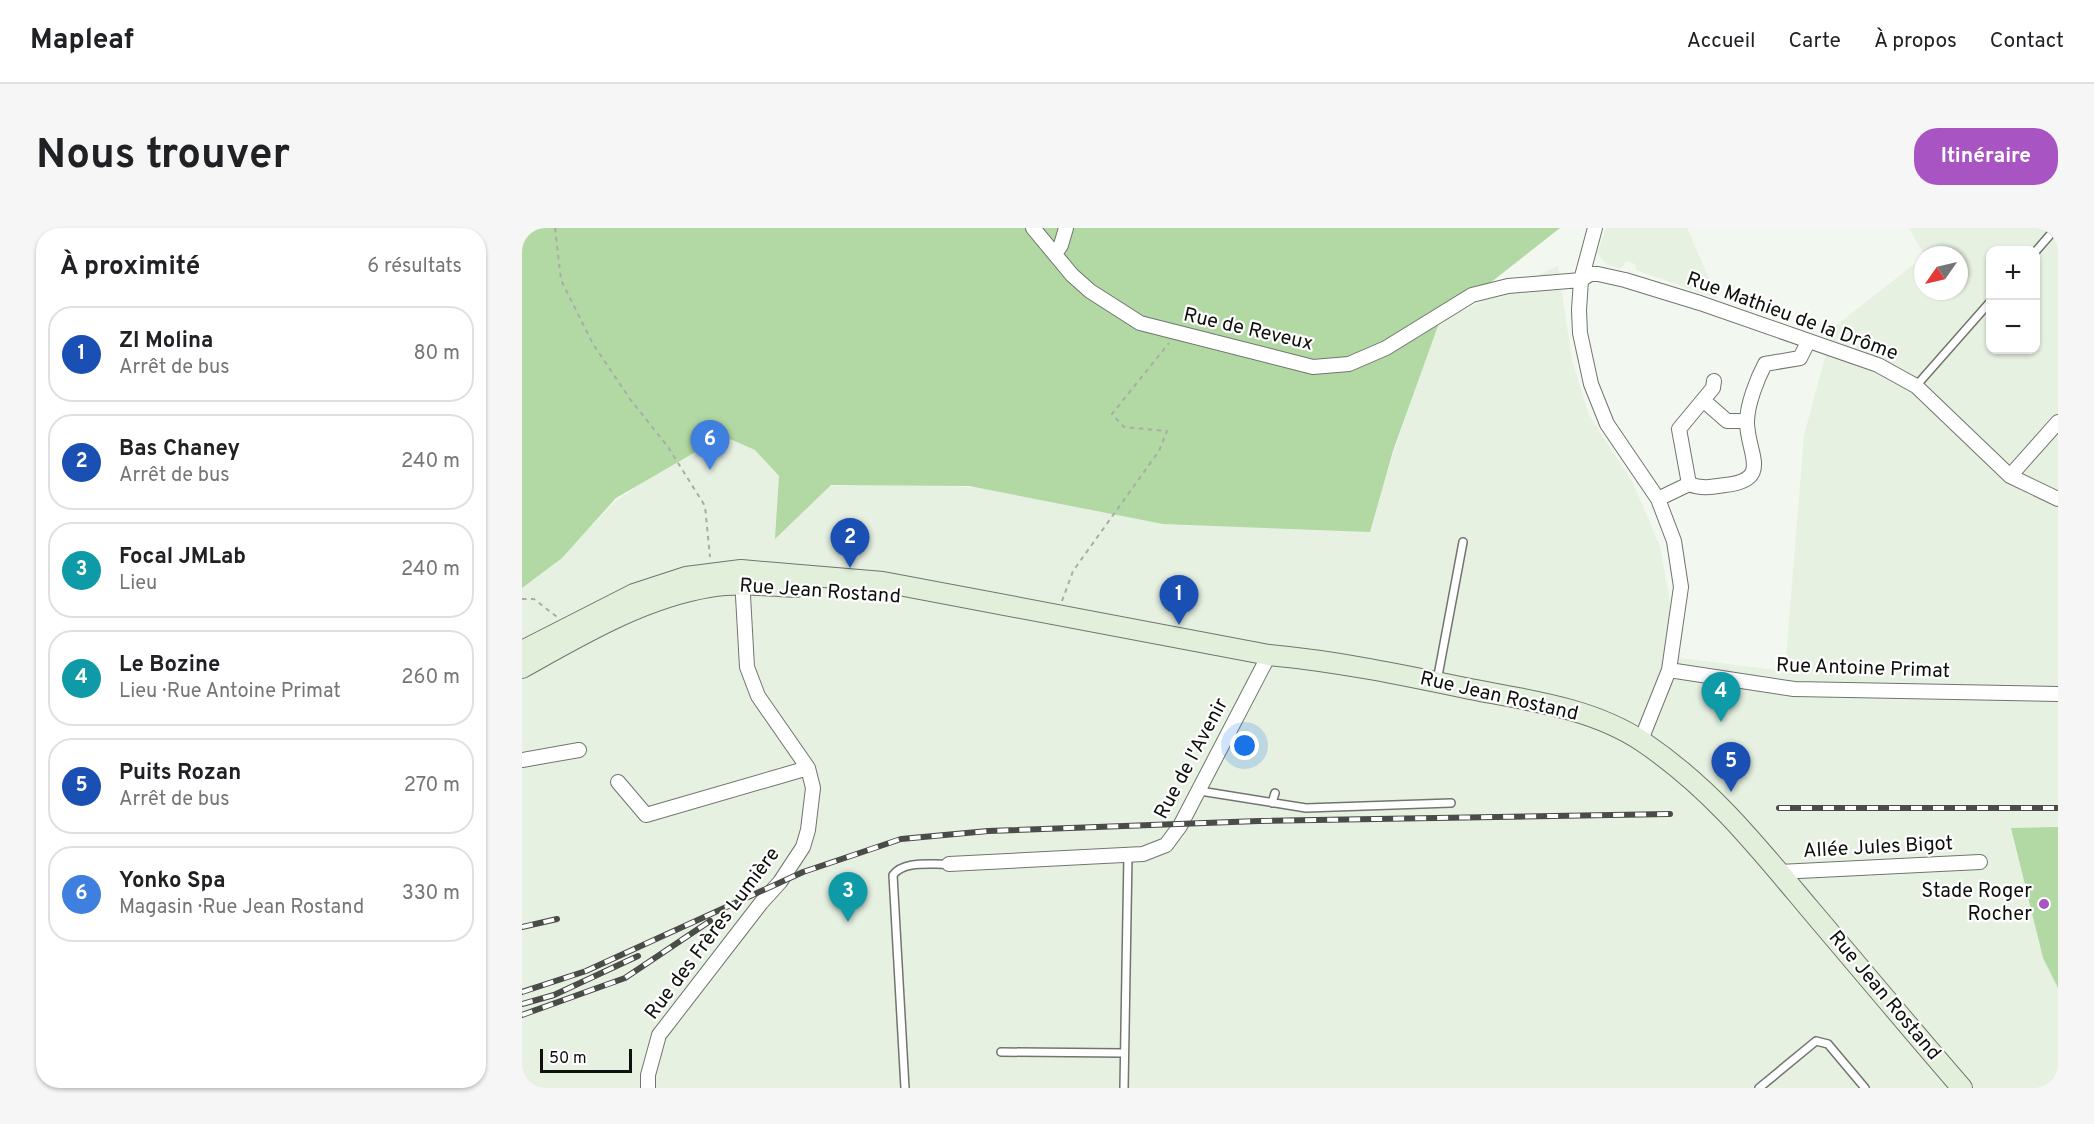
<!DOCTYPE html>
<html lang="fr">
<head>
<meta charset="utf-8">
<style>
	:root { --surface:#fff; --page:#f6f6f6; --text:#202124; --muted:#757577; --line:#e0e0e0; --accent:#a854c3 }
	body { margin:0; font-family:Overpass,sans-serif; background:var(--page); color:var(--text) }
	.controls { position:absolute; right:18px; top:18px; display:grid; overflow:hidden; border-radius:12px; box-shadow:0 2px 4px #0004 }
	.controls button { width:54px; height:54px; display:grid; place-items:center; padding:0; border:0; border-bottom:2px solid var(--line); background:var(--surface); color:var(--text); font:30px sans-serif }
	.compass { position:absolute; left:1392px; top:18px; width:54px; height:54px; border-radius:50%; background:var(--surface); box-shadow:0 2px 4px #0004; rotate:236deg }
	.scale { position:absolute; left:18px; bottom:15px; width:92px; box-sizing:border-box; padding-left:6px; border:3px solid #0e100d; border-top:0; font-size:16px; line-height:21px; white-space:nowrap; color:#0e100d; -webkit-text-stroke:4px #fff; paint-order:stroke }
	.you { position:absolute; left:723px; top:518px; width:21px; height:21px; margin:-15px; border:4px solid #fff; border-radius:50%; background:#1a73e8; box-shadow:0 0 0 9px #1a73e833 }
	.badge { display:grid; place-items:center; width:39px; height:39px; border-radius:50%; background:var(--accent); color:#fff; font-size:20px; font-weight:700 }
	.pin { position:absolute; translate:-50% -50px; filter:drop-shadow(0 2px 3px #0008) }
	.pin::after { content:''; position:absolute; top:32px; width:21px; height:18px; background:inherit; clip-path:polygon(0 0,100% 0,50% 100%) }
	.list { margin:0; padding:0; list-style:none }
	h2 { display:flex; justify-content:space-between; align-items:center; height:78px; margin:0; padding:0 24px; font-size:26px }
	h2 small { font-size:20px; font-weight:400; color:var(--muted) }
	.list li { display:grid; grid-template-columns:39px 1fr auto; gap:18px; align-items:center; box-sizing:border-box; height:96px; margin:0 12px 12px; padding:0 12px; border:2px solid var(--line); border-radius:24px }
	.list b { display:block; font-size:22px; white-space:nowrap }
	.list p { margin:0; font-size:20px; white-space:nowrap; color:var(--muted) }
	.list em { font-size:20px; font-style:normal; color:var(--muted) }
	.map { position:relative; flex:none; width:1536px; height:860px; overflow:hidden; border-radius:24px }
	header { display:flex; align-items:center; gap:36px; box-sizing:border-box; height:84px; padding:0 30px; background:var(--surface); border-bottom:2px solid var(--line) }
	header strong { font-size:28px }
	nav { display:flex; gap:33px; margin-inline-start:auto; font-size:21px }
	.intro { display:flex; align-items:center; justify-content:space-between; box-sizing:border-box; height:144px; padding:0 36px }
	h1 { margin:0; font-size:42px }
	.button { padding:15px 27px; border-radius:24px; background:var(--accent); color:#fff; font-size:21px; font-weight:700 }
	main { display:flex; gap:36px; padding:0 36px }
	aside { flex:1; background:var(--surface); border-radius:24px; box-shadow:0 2px 4px #0004 }
	.map>svg:first-child { display:block }
	.built { fill:#e6f1e2; fill-rule:evenodd }
	.green { fill:#b2d9a3 }
	.lines { fill:none; stroke-linecap:round; stroke-linejoin:round }
	.lane-casing { stroke:#70756e; stroke-width:10 }
	.street-casing { stroke:#70756e; stroke-width:16 }
	.secondary-casing { stroke:#70756e; stroke-width:22 }
	.path { stroke:#a8ada7; stroke-width:2; stroke-dasharray:4.5 4.5; stroke-linecap:butt }
	.lane { stroke:#fff; stroke-width:7 }
	.street { stroke:#fff; stroke-width:14 }
	.secondary { stroke:#e1efdb; stroke-width:20 }
	.rail-casing { stroke:#494c47; stroke-width:6 }
	.rail { stroke:#fff; stroke-width:4; stroke-dasharray:11; stroke-linecap:butt }
	.poi-dot { fill:#a854c3; stroke:#fff; stroke-width:2 }
	.labels { text-anchor:middle; dominant-baseline:central; stroke-width:4.5; stroke-linejoin:round; paint-order:stroke }
	.street-label { font-size:20px; fill:#0e100d; stroke:#fff }
	.poi-label { font-size:20px; fill:#0e100d; stroke:#fff; text-anchor:end }
</style>
</head>
<body>
<header>
<strong>Mapleaf</strong>
<nav><a>Accueil</a><a>Carte</a><a>À propos</a><a>Contact</a></nav>
</header>
<div class="intro"><h1>Nous trouver</h1><a class="button">Itinéraire</a></div>
<main>
<aside>
<h2>À proximité<small>6 résultats</small></h2>
<ul class="list">
<li><span class="badge" style="background:#1a4fb4">1</span><div><b>ZI Molina</b><p>Arrêt de bus</p></div><em>80 m</em></li>
<li><span class="badge" style="background:#1a4fb4">2</span><div><b>Bas Chaney</b><p>Arrêt de bus</p></div><em>240 m</em></li>
<li><span class="badge" style="background:#0f9aa8">3</span><div><b>Focal JMLab</b><p>Lieu</p></div><em>240 m</em></li>
<li><span class="badge" style="background:#0f9aa8">4</span><div><b>Le Bozine</b><p>Lieu · Rue Antoine Primat</p></div><em>260 m</em></li>
<li><span class="badge" style="background:#1a4fb4">5</span><div><b>Puits Rozan</b><p>Arrêt de bus</p></div><em>270 m</em></li>
<li><span class="badge" style="background:#3f7fe0">6</span><div><b>Yonko Spa</b><p>Magasin · Rue Jean Rostand</p></div><em>330 m</em></li>
</ul>
</aside>
<div class="map">
<svg width="1536" height="860" viewBox="0 0 1536 860">
	<rect width="100%" height="100%" fill="#f2f8f0"/>
	<path class="built" d="M1084 0H1165L1196 71 1114 42 1113 36 1104 33 1099 41 1085 37 1075 25Z
		M1387 0H1536V599L1489 600 1521 730 1536 760V860H0V357L37 331 94 273 139 241 199 206 307 258 389 255 500 263 845 303 916 94 1036 38 1050 132 1067 187 1111 255 1138 318 1158 430 1263 443 1282 207 1311 100 1401 29V63H1437V27H1402ZM1468 22H1514V122H1468Z"/>
	<path class="green" d="M0 0H1038L917 95 871 223 848 304 641 296 447 258 309 257 253 311 257 248 233 222 201 208 94 270 40 330 0 360Z
		M1536 599V760L1521 730 1489 600Z"/>
	<g class="lines">
		<defs>
			<path id="lane" d="M1514 23 1534 0
				M1394 158 1468 74
				M915 453 941 314
				M678 563 784 580 929 575
				M750 575 753 565
				M479 824 602 825
				M383 860 371 647C382 632 409 637 427 636
				M602 860 606 627
				M1237 860 1294 813 1306 816 1343 860"/>
			<path id="street" d="M511 0 550 47 568 63 618 95 791 139 827 136 864 120 950 67 986 58 1059 52 1068 46H1076L1103 52 1178 75 1356 137 1394 158 1488 248 1536 271
				M1073 0 1059 52 1057 82 1058 105 1069 156 1085 196 1136 271 1152 313 1159 359 1147 442 1119 512
				M533 26 539 17 544 0
				M1181 172 1205 193H1224
				M1488 248 1536 194
				M1167 256C1179 261 1190 259 1203 257 1251 252 1225 225 1225 194 1225 177 1235 151 1243 136L1278 130 1286 114
				M1136 271 1167 256 1157 201 1191 160 1192 153
				M1147 442 1272 461 1536 466
				M0 532 57 522
				M96 554 124 587 286 540
				M427 636 621 626 644 617 658 598 747 427
				M1257 644 1458 634
				M126 860V847L137 807 239 675 258 654 281 619 286 602 291 560 286 540 236 468 225 439 220 350"/>
			<path id="secondary" d="M0 423 112 366 164 349 219 342 361 354 747 427C814 433 881 447 948 461 1005 472 1071 480 1121 514 1189 560 1235 618 1287 680 1338 740 1388 800 1440 860
				M0 440C59 407 121 370 188 359 216 354 246 358 275 359"/>
		</defs>
		<use href="#lane" class="lane-casing"/>
		<use href="#street" class="street-casing"/>
		<use href="#secondary" class="secondary-casing"/>
		<path class="path" d="M33 0 39 52 71 116 108 171 146 219 183 278 188 329
			M0 371H12L35 389
			M540 373 551 343 637 223 645 203 602 199 590 186 647 115"/>
		<use href="#lane" class="lane"/>
		<use href="#street" class="street"/>
		<use href="#secondary" class="secondary"/>
		<defs>
			<path id="rail" d="M1257 580H1536
				M0 699 35 691
				M0 764 64 743 281 644 379 611 466 603 737 593 1148 586
				M0 776 32 767 116 728
				M0 787 103 750 188 693"/>
		</defs>
		<use href="#rail" class="rail-casing"/>
		<use href="#rail" class="rail"/>
	</g>
	<circle class="poi-dot" cx="1522" cy="676" r="6"/>
	<g class="labels">
		<g class="street-label">
			<text transform="translate(1270 89) rotate(20)">Rue Mathieu de la Drôme</text>
			<text transform="translate(726 102) rotate(13)">Rue de Reveux</text>
			<text transform="translate(298 364) rotate(4)">Rue Jean Rostand</text>
			<text transform="translate(1341 441) rotate(2)">Rue Antoine Primat</text>
			<text transform="translate(977 469) rotate(13)">Rue Jean Rostand</text>
			<text transform="translate(670 531) rotate(-62)">Rue de l'Avenir</text>
			<text transform="translate(1356 620) rotate(-3)">Allée Jules Bigot</text>
			<text transform="translate(191 706) rotate(-53)">Rue des Frères Lumière</text>
			<text transform="translate(1362 768) rotate(50)">Rue Jean Rostand</text>
		</g>
		<g class="poi-label">
			<text x="1510" y="664">Stade Roger<tspan x="1510" dy="23">Rocher</tspan></text>
		</g>
	</g>
</svg>
<div class="controls">
<button>+</button>
<button>−</button>
</div>
<svg class="compass" viewBox="-18 -18 36 36"><path d="M0-13l5 13h-10z" fill="#e53935"/><path d="M0 13l5-13h-10z" fill="#757577"/></svg>
<div class="scale">50 m</div>
<div class="you"></div>
<div class="pin badge" style="left:657px;top:397px;background:#1a4fb4">1</div>
<div class="pin badge" style="left:328px;top:340px;background:#1a4fb4">2</div>
<div class="pin badge" style="left:326px;top:694px;background:#0f9aa8">3</div>
<div class="pin badge" style="left:1199px;top:494px;background:#0f9aa8">4</div>
<div class="pin badge" style="left:1209px;top:564px;background:#1a4fb4">5</div>
<div class="pin badge" style="left:188px;top:242px;background:#3f7fe0">6</div>
</div>
</main>
</body>
</html>
